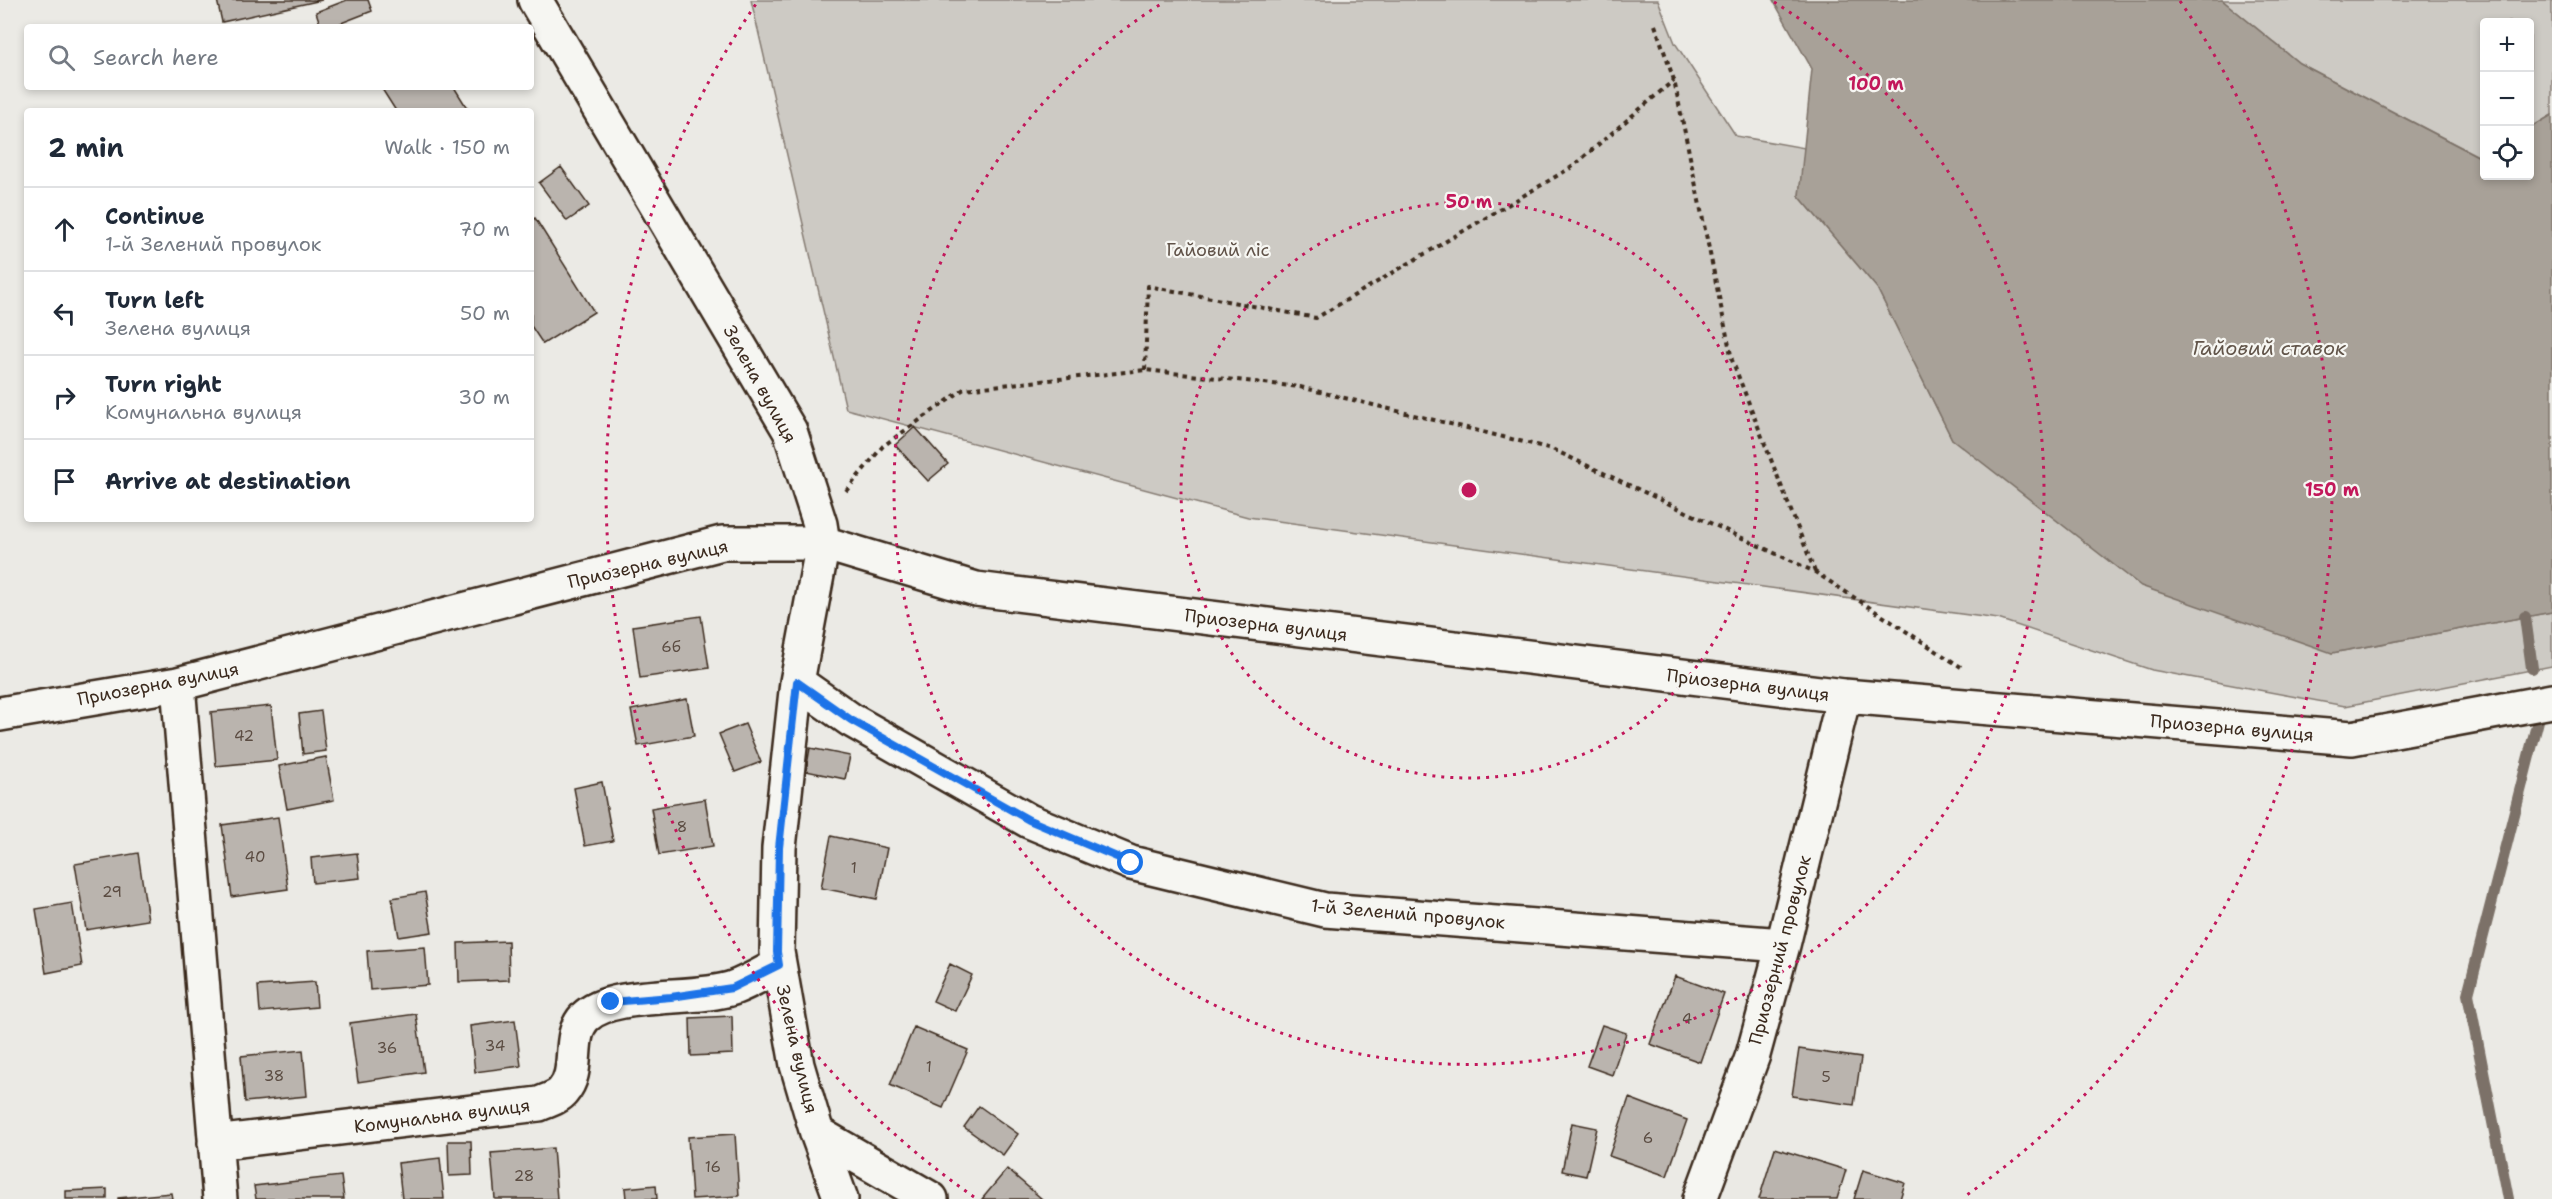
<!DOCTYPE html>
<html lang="en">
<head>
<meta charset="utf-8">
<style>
	:root { --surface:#fff; --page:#f6f6f7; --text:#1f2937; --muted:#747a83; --line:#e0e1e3 }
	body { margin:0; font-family:"Shantell Sans",sans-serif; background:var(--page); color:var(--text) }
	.controls { position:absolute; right:18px; top:18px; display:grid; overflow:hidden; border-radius:6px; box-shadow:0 3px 9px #0003 }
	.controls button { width:54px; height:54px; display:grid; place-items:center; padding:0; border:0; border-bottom:2px solid var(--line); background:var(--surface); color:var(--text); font:30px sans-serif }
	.stop { position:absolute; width:18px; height:18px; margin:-14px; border:4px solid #1a73e8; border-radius:50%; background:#fff }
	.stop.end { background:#1a73e8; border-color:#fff; box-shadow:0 2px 6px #0008 }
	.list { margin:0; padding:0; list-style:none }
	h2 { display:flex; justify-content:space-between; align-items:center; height:78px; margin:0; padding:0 24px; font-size:26px }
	h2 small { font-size:20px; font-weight:400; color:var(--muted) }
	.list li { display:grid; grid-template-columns:39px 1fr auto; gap:18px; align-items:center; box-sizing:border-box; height:84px; padding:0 24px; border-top:2px solid var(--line) }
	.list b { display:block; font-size:22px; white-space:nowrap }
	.list p { margin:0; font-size:20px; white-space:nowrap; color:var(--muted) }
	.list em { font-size:20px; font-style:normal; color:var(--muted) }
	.icon { flex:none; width:33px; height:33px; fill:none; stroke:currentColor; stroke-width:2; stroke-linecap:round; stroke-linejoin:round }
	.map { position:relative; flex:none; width:2552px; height:1199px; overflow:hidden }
	.search { position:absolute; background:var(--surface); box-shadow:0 3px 9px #0003; left:24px; top:24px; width:510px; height:66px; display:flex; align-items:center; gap:15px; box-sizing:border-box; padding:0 21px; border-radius:6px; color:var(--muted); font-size:22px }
	.panel { position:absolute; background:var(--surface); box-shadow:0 3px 9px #0003; left:24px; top:108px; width:510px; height:414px; border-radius:6px }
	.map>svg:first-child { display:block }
	.green { fill:#cdcac4; stroke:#847a71; stroke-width:1.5 }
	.water { fill:#a8a198; stroke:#7c7167; stroke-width:1.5 }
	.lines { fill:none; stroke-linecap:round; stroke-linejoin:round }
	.stream { stroke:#7c7167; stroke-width:12 }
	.building { fill:#bab4ae; stroke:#3b2a1e; stroke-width:1.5 }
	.street-casing { stroke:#3b2a1e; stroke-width:38 }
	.path { stroke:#3b2a1e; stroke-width:4; stroke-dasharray:4.5 4.5; stroke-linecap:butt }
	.street { stroke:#f6f6f2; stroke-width:33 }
	.route { stroke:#1a73e8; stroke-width:8 }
	.ring { fill:none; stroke:#c2185b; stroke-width:3; stroke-dasharray:3 6 }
	.labels { text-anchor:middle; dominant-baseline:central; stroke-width:4.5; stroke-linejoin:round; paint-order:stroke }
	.number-label { font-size:15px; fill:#5b4c42 }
	.park-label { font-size:18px; fill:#605248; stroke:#f6f6f2 }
	.street-label { font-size:18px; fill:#3b2a1e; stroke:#f6f6f2 }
	.water-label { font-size:20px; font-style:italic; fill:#615449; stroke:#f6f6f2 }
	.centre { fill:#c2185b; stroke:#f6f6f2; stroke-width:3 }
	.ring-label { font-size:18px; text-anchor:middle; font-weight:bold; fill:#c2185b; stroke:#f6f6f2; stroke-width:4.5; stroke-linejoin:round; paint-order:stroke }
</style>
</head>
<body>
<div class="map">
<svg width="2552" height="1199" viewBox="0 0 2552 1199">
	<rect width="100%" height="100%" fill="#ebeae5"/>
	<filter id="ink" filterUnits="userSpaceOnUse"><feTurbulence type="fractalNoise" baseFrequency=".0167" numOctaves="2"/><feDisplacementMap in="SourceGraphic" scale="12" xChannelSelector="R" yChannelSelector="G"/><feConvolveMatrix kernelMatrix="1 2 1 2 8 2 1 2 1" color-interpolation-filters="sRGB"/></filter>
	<g filter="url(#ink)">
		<path class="green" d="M751 0H1658L1675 43 1736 136 1805 148 1799 196 1877 288 1952 439 2332 653 2552 612V666L2345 706 2152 670 1998 619 1248 517 846 409Z
			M2222 0H2552V115L2530 128V22H2484V156L2482 158 2299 63Z"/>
		<path class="water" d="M1773 0H2222L2299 63 2481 158 2484 156V176H2530V128L2552 115V612L2332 653 2141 586 1952 439 1877 288 1799 196 1812 69Z"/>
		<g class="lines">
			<path class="stream" d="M2525 617 2532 668
				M2508 1199 2468 994 2539 717"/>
		</g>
		<path class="building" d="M217 0H322L222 22Z
			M347 0H368L372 11 331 27H321L316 12Z
			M385 87H454L469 111H396L382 89Z
			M561 167 589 206 567 221 539 183Z
			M535 218 594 312 543 344 531 326V220Z
			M915 427 948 464 928 481 895 445Z
			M701 616 709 668 640 678 633 626Z
			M687 699 694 736 638 746 631 710Z
			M271 706 277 760 216 766 211 712Z
			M321 711 326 751 303 754 299 714Z
			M745 724 761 762 735 772 719 734Z
			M810 748 850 756 845 779 806 771Z
			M326 757 334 800 287 809 279 766Z
			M602 782 613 841 585 846 574 788Z
			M705 799 713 846 659 855 651 808Z
			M278 817 288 889 232 897 222 825Z
			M831 836 887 848 877 899 821 888Z
			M138 853 148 920 86 930 75 864Z
			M357 853 360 878 313 883 311 858Z
			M425 892 432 932 399 937 392 898Z
			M72 903 82 966 46 973 36 909Z
			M508 941 509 980 459 982 458 943Z
			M425 947 428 985 370 990 367 951Z
			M950 964 972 975 955 1011 933 1001Z
			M1675 976 1724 994 1700 1062 1650 1044Z
			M315 982 317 1007 260 1012 258 986Z
			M416 1014 424 1072 358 1082 350 1023Z
			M732 1016 733 1054 691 1056 690 1018Z
			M515 1020 521 1066 475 1072 470 1026Z
			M1602 1025 1626 1033 1612 1075 1587 1066Z
			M914 1027 968 1050 943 1108 890 1085Z
			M1799 1049 1861 1058 1854 1105 1792 1096Z
			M303 1050 307 1096 245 1102 241 1056Z
			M1629 1098 1687 1120 1667 1176 1609 1156Z
			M979 1106 1018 1134 1003 1155 964 1127Z
			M1572 1123 1597 1128 1586 1176 1562 1171Z
			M735 1134 739 1196 692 1199 688 1137Z
			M448 1141H471L472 1175 449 1176Z
			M553 1148 557 1199H495L491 1153Z
			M1775 1148 1846 1170 1837 1199H1759Z
			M440 1158 444 1199H402L398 1163Z
			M1007 1169 1042 1199H982Z
			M1863 1170 1905 1183 1900 1199H1854Z
			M341 1176 344 1199H256L254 1186Z
			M656 1185 657 1199H626L625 1188Z
			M107 1189V1199H66V1191Z
			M171 1193 172 1199H118V1198Z"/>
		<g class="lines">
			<defs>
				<path id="street" d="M535 0 790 431 820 524 823 543 797 682 779 848 777 952 797 1065 817 1133 841 1199
					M797 682 851 720 1029 821 1131 863 1325 910 1783 945
					M178 684 220 1199
					M0 714 178 684 722 543H823L976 589 1844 696 2352 738 2552 701
					M817 1133 931 1199
					M215 1143 539 1104C546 1101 559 1097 563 1091 581 1071 566 1037 585 1017 612 990 695 1001 733 988 749 982 764 973 779 965
					M1700 1199 1753 1055 1783 945 1844 696"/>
			</defs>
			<use href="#street" class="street-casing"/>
			<path class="path" d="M1655 25 1674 80 1732 360 1815 572
				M1145 370 1148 286 1316 318 1572 167 1674 80
				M846 491 883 446 964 389 1145 370 1300 387 1552 449 1815 572 1961 667"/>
			<use href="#street" class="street"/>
		</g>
	</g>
	<g class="lines" filter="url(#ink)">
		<path class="route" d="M611 1002 671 997 732 988 779 965 777 952 779 848 797 682 851 720 1029 820 1131 863"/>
	</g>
	<g class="ring">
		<circle cx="1469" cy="490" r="288"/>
		<path d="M1774 2A575 575 0 1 1 1164 2"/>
		<path d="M974 1197A863 863 0 0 1 758 1M2180 1A863 863 0 0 1 1964 1197"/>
	</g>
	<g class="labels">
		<g class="number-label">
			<text x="671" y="647">6б</text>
			<text x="244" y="736">42</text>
			<text x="682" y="827">8</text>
			<text x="255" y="857">40</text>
			<text x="854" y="868">1</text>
			<text x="112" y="892">29</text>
			<text x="1687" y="1019">4</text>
			<text x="495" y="1046">34</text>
			<text x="387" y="1048">36</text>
			<text x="929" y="1067">1</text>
			<text x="274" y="1076">38</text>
			<text x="1826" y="1077">5</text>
			<text x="1648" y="1138">6</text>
			<text x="713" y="1167">16</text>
			<text x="524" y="1176">28</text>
		</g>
		<g class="park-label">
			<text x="1218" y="250">Гайовий ліс</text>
		</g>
		<g class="street-label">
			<text transform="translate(760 384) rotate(61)">Зелена вулиця</text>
			<text transform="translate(648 564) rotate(-13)">Приозерна вулиця</text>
			<text transform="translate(1266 625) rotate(7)">Приозерна вулиця</text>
			<text transform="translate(158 684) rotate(-11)">Приозерна вулиця</text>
			<text transform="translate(1748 685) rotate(7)">Приозерна вулиця</text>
			<text transform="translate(2232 728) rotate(5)">Приозерна вулиця</text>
			<text transform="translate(1408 914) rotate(5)">1-й Зелений провулок</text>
			<text transform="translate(1780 950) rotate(-75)">Приозерний провулок</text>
			<text transform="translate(797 1049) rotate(77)">Зелена вулиця</text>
			<text transform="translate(442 1116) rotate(-7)">Комунальна вулиця</text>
		</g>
		<g class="water-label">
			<text x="2269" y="348">Гайовий ставок</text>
		</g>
	</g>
	<circle cx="1469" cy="490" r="9" class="centre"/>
	<g class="ring-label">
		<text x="1876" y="90">100 m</text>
		<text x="1469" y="208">50 m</text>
		<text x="2332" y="496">150 m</text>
	</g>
</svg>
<div class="controls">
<button>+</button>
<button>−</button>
<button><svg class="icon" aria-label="locate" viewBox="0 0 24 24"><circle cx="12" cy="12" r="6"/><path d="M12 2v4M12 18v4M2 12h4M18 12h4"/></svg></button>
</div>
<div class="stop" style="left:1131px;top:863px"></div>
<div class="stop end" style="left:611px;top:1002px"></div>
<div class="search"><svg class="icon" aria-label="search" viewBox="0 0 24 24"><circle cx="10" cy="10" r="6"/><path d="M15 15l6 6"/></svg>Search here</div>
<section class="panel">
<h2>2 min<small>Walk · 150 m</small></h2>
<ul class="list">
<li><svg class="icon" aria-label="ahead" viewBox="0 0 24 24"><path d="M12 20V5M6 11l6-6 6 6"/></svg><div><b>Continue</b><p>1-й Зелений провулок</p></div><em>70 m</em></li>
<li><svg class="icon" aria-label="left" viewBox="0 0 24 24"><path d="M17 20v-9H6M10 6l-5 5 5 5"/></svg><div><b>Turn left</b><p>Зелена вулиця</p></div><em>50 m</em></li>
<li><svg class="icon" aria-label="right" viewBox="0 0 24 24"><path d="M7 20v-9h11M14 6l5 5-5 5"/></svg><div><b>Turn right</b><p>Комунальна вулиця</p></div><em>30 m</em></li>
<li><svg class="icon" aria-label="arrive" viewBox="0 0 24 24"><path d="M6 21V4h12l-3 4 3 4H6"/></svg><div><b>Arrive at destination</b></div></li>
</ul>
</section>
</div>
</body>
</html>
